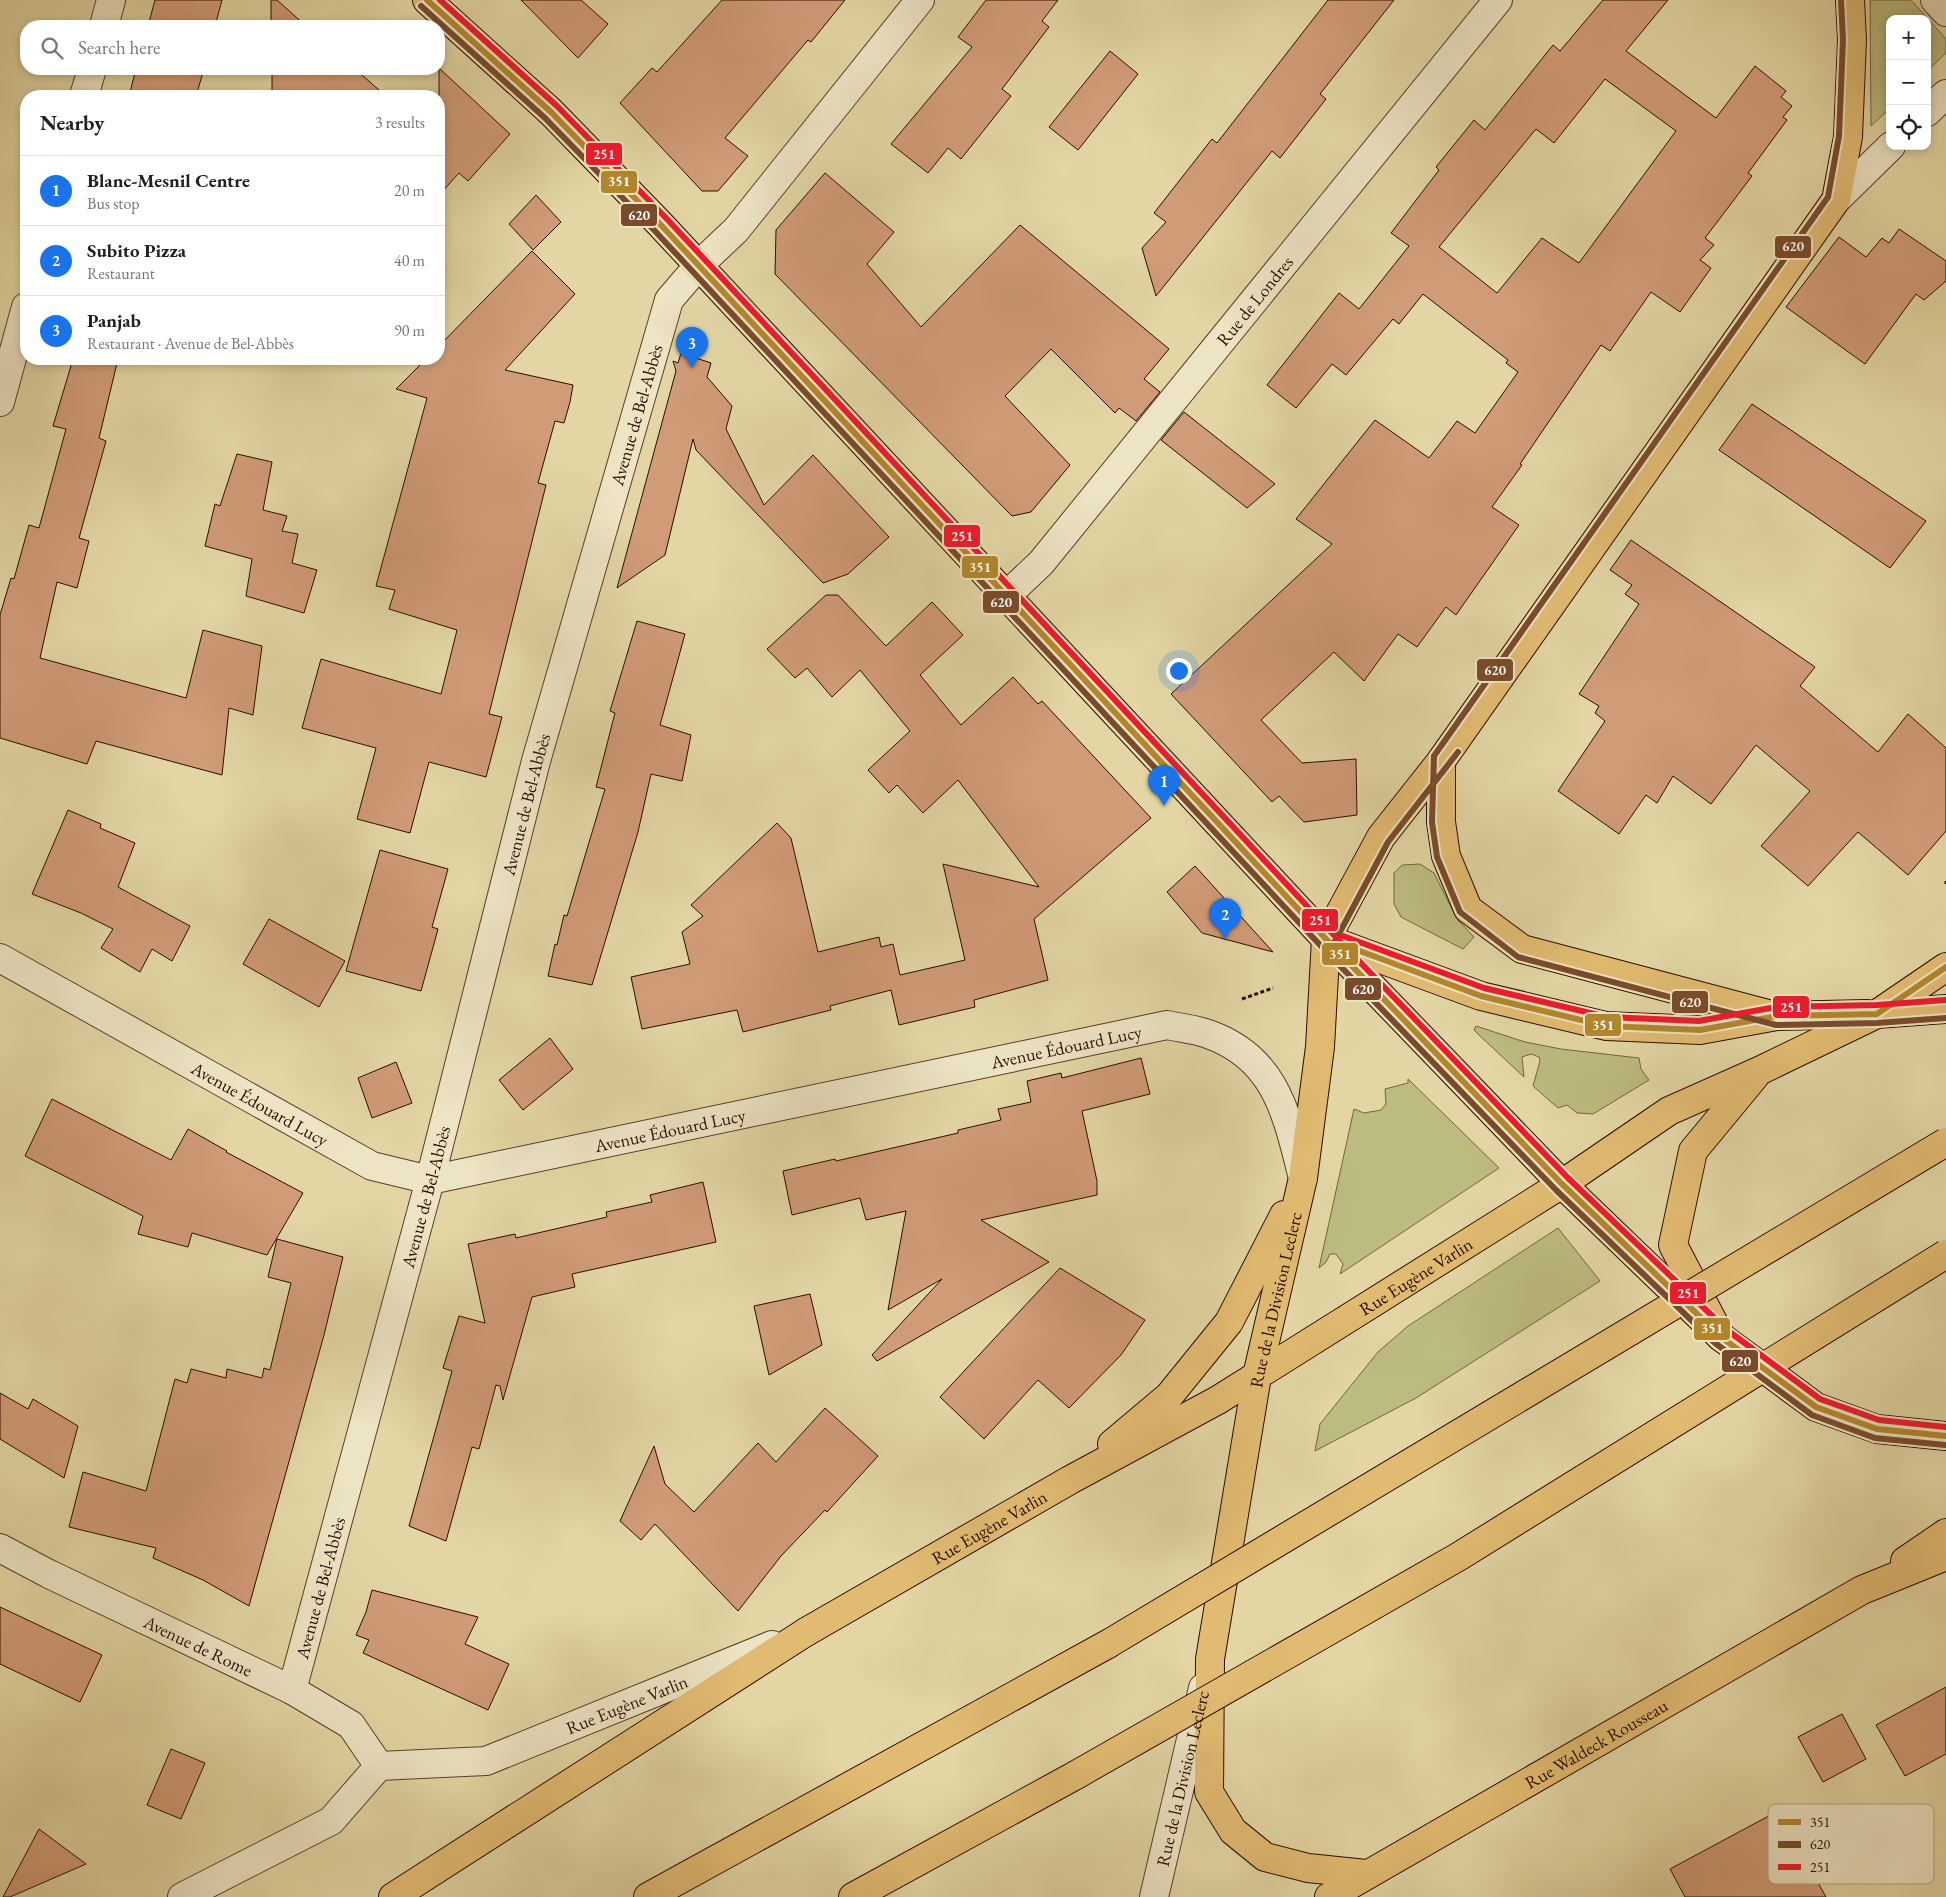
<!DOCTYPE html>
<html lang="en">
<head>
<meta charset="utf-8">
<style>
	:root { --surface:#fff; --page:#f6f6f6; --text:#202124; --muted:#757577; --line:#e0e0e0; --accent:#1a73e8 }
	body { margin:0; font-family:"EB Garamond",serif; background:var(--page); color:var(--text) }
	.controls { position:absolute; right:15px; top:15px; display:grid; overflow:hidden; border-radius:10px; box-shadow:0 2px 8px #0003 }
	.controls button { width:45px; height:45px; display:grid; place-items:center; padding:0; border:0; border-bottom:1px solid var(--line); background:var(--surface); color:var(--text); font:25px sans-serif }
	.you { position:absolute; left:1178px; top:670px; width:18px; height:18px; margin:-12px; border:4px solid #fff; border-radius:50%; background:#1a73e8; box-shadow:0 0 0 8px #1a73e833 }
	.badge { display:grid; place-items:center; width:32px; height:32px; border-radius:50%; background:var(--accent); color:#fff; font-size:16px; font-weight:700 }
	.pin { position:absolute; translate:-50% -41px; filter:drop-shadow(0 1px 2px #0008) }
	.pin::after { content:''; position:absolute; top:26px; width:18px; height:15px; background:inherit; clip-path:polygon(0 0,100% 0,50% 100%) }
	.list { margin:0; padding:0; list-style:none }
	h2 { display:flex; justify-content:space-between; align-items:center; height:65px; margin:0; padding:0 20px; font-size:21px }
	h2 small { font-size:16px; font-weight:400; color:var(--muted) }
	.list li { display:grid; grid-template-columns:32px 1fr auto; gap:15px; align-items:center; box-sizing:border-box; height:70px; padding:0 20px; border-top:1px solid var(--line) }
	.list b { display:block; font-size:19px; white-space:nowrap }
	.list p { margin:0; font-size:16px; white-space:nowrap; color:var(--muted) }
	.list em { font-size:16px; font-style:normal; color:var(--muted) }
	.icon { flex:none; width:28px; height:28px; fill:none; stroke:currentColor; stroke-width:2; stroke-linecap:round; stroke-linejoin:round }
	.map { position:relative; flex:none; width:1946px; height:1897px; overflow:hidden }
	.search { position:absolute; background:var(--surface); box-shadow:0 2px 8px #0003; left:20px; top:20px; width:425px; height:55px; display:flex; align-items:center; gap:12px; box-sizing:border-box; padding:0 18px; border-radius:20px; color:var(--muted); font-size:19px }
	.panel { position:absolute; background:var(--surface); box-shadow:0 2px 8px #0003; left:20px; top:90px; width:425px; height:275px; border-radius:20px }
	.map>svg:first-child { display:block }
	.green { fill:#bcbb80; stroke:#736440 }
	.building { fill:#d09b77; stroke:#2a0c01; fill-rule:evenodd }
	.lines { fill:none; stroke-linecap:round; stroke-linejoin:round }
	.minor-casing { stroke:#583e2a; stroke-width:30 }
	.major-casing { stroke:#2a0c01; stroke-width:30 }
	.highway-casing { stroke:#2a0c01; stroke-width:30 }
	.path { stroke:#2a0c01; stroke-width:3; stroke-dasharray:4 2.5; stroke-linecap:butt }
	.minor { stroke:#ede4c4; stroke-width:28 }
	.major { stroke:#e2bb72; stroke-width:28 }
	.highway { stroke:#e2bb72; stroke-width:28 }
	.highway-bridge-casing { stroke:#2a0c01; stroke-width:30; stroke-linecap:butt }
	.highway-bridge { stroke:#e2bb72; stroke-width:28 }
	.bus-1-casing { stroke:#ede4c4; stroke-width:10 }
	.bus-2-casing { stroke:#ede4c4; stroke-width:10 }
	.bus-3-casing { stroke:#ede4c4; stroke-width:10 }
	.bus-1 { stroke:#b2872c; stroke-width:6 }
	.bus-2 { stroke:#7a4b2a; stroke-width:6 }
	.bus-3 { stroke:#ed1b2c; stroke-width:6 }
	.labels { text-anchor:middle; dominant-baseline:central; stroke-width:5; stroke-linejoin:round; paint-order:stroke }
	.street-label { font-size:18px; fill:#2a0c01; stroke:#ede4c4 }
	.key { fill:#ede4c4; stroke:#b2a38a; stroke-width:1 }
	.key-label { font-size:14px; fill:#2a0c01 }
	.line-badge { stroke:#ede4c4; stroke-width:2 }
	.badge-label { font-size:14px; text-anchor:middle; font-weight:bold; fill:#fff }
</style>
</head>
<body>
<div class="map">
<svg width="1946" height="1897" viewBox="0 0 1946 1897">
	<rect width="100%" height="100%" fill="#e3d6a4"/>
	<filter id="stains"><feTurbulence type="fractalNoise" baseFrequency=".004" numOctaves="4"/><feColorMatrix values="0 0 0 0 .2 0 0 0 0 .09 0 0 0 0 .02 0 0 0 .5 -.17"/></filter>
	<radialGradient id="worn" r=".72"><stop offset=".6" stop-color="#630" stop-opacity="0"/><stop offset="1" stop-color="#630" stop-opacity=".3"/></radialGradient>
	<path class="green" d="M1870 0H1911L1946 39V53L1927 71V19H1890V108L1871 126Z
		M1420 864 1434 873 1457 919 1474 937 1463 949 1401 917 1394 904V873L1402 865Z
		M1476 1026 1525 1042 1561 1049 1639 1058 1641 1069 1649 1080 1593 1114 1577 1113 1567 1105 1558 1108 1533 1086 1540 1061 1539 1057 1531 1054 1522 1057 1524 1077 1479 1035 1474 1030Z
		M1408 1079 1499 1168 1340 1274 1343 1264 1336 1254H1330L1326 1262 1319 1268 1354 1109 1364 1113 1381 1110 1386 1104 1385 1089 1408 1083Z
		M1558 1228 1600 1281 1416 1398 1315 1451 1320 1424 1378 1352 1408 1326Z"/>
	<path class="building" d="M155 0H222L215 26H148Z
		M271 0H277L306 26H271Z
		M521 0H581L608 24 578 58Z
		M722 0H845L811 42 808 40 725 138 748 156 718 191H702L620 103 652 68 657 72Z
		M986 0H1058L1042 21 1049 27 1002 89 1011 96 961 159 948 148 928 173 891 144 972 47 958 37Z
		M1328 0H1394L1320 94 1326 99 1280 158 1272 151 1156 296 1142 248 1166 222 1154 213 1212 139 1217 143Z
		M1603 0H1668L1626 51 1716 118 1755 66 1786 91 1781 97 1792 106 1783 117 1787 120 1748 173 1752 176 1705 238 1714 245 1700 260 1711 268 1680 312 1651 292 1610 351 1601 345 1520 464 1522 465 1492 507 1519 525 1456 615 1446 607 1417 647 1398 634 1364 681 1334 652 1261 720 1302 763 1356 759 1357 815 1304 822 1279 796 1272 802 1171 694 1332 544 1296 519 1375 420 1429 458 1457 421 1475 433 1518 372 1506 363 1508 360 1423 294 1399 324 1393 319 1346 375 1332 364 1296 408 1267 385 1339 293 1359 309 1409 246 1391 233 1439 170 1436 167 1474 120 1485 130 1553 45 1560 51ZM1605 79 1676 131 1579 263 1542 238 1497 293 1439 247 1536 129 1554 143Z
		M1110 51 1138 74 1078 150 1049 127Z
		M439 68 510 134 468 181 459 173 439 195Z
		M136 69H204L196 96H129Z
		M272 69H355L386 96H272Z
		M825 173 894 232 867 264 921 327 1020 225 1169 349 1144 379 1160 392 1136 421 1119 408 1115 413 1051 349 1005 396 1070 465 1031 512 1012 516 775 274 776 230Z
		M536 195 561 222 533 250 509 224Z
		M1899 229 1946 261V281L1924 300 1916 294 1865 364 1786 307 1839 237 1866 257 1882 238 1889 243Z
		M532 251 575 294 505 370 573 385 570 402 564 423 555 421 538 483 546 485 489 714 502 717 486 777 429 762 410 833 357 819 376 748 302 728 321 659 441 694 457 630 389 609 395 590 376 586 427 398 396 389 426 359H439V346Z
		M681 353 711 363 707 377 732 406 726 429 764 505 813 455 889 537 848 574 823 583 696 450 693 439 665 555 617 588 676 371 673 361 678 363Z
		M73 359H118L99 438 106 441 79 538 89 541 77 588 57 582 40 658 186 698 203 630 262 646 253 715 229 708 222 775 96 741 87 764 0 738V615L11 578 14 579 29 525 39 528 66 429 53 426Z
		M1752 404 1926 521 1890 568 1719 450Z
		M1184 412 1275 484 1247 508 1161 440Z
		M237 454 272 462 263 510 287 516 282 531 298 534 292 563 317 570 304 613 246 596 252 559 205 546 215 504 220 506Z
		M1631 540 1815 667 1800 686 1878 752 1908 714 1946 748V831L1908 875 1858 832 1808 886 1761 846 1810 791 1756 745 1711 804 1673 776 1657 803 1646 795 1619 834 1558 791 1605 721 1595 713 1599 706 1579 694 1639 604 1625 594 1632 585 1610 570Z
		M826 595H838L886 646 932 602 963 635 920 675 961 725 1013 677 1038 704 1042 701 1151 818 1034 919 1048 980 974 1000 975 1007 899 1025 891 990 830 1006 831 1010 743 1032 737 1010 642 1029 631 977 690 964 682 932 703 916 691 905 777 823 791 838 818 952 879 937 881 947 893 944 900 975 965 960 943 864 1039 887 958 780 923 813 897 785 889 793 868 770 910 731 860 670 832 697 807 668 795 678 767 649Z
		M637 621 685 634 660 725 691 735 682 781 651 774 638 832 592 985 548 976 555 944 557 945 564 915 567 916 605 789 596 787 615 713 610 711Z
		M68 810 101 824 100 828 135 843 118 887 190 926 172 961 152 949 140 972 101 948 113 929 81 913 32 894Z
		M380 850 448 869 432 927 438 929 421 991 346 971Z
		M1195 866 1273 952 1202 933 1167 892Z
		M269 919 345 961 319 1007 243 964Z
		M550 1038 573 1069 523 1110 499 1080Z
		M1141 1058 1150 1094 1082 1111 1097 1181V1195L981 1220 1049 1262 877 1361 872 1355 942 1279 888 1310 906 1211 866 1220 860 1198 792 1215 783 1171 835 1159 836 1161 958 1133V1130L1001 1120 998 1109 1031 1102 1027 1081 1061 1073 1062 1078Z
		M396 1062 412 1103 372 1118 358 1078Z
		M52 1099 171 1160 188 1129 227 1151 226 1152 303 1193 267 1255 192 1233 188 1247 138 1234 143 1216 25 1156Z
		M703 1182 716 1242 572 1274 575 1287 532 1297 503 1400 500 1386 496 1385 479 1449 472 1447 446 1541 409 1526 452 1371 443 1368 459 1316 485 1323 468 1244 515 1234 516 1238 607 1217 606 1212 652 1202 650 1195Z
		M277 1239 343 1257 324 1335 249 1606 203 1580 153 1558 156 1548 69 1527 83 1472 146 1491 175 1379 187 1383 191 1369 226 1378 227 1369 262 1378 264 1368 270 1370 291 1283 268 1277Z
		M1060 1268 1145 1320 1121 1355 1069 1408 1038 1380 984 1439 940 1397Z
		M810 1294 822 1345 769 1375 754 1306Z
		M0 1393 28 1409 33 1399 78 1426 64 1478 0 1439Z
		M825 1408 878 1456 827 1512 825 1510 781 1556 738 1611 655 1524 641 1540 620 1521 654 1446 665 1484 694 1512 758 1443 776 1462Z
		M372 1590 478 1617 465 1644 509 1664 488 1710 363 1653 369 1640 356 1635 366 1612Z
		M0 1607 102 1655 80 1702 0 1664Z
		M1946 1687V1754L1905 1776 1876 1725Z
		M1842 1714 1866 1759 1823 1782 1798 1737Z
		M171 1749 205 1763 181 1819 147 1805Z
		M1778 1811 1826 1897H1685L1670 1869Z
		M39 1829 86 1864 10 1897H3Z"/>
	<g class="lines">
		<defs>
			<g id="minor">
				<path d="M1935 0 1946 12"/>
				<path d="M104 26 111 0"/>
				<path d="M84 96 92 69"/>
				<path d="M1927 112 1946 94"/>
				<path d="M1836 200 1891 146"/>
				<path d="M0 402 26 307"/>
				<path id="s1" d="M1007 595 1041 563 1498 0"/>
				<path id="s2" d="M0 958 372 1166 430 1180 1167 1025C1180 1028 1195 1029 1208 1034 1277 1058 1287 1116 1303 1178"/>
				<path id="s3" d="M0 1548 49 1574 292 1690 351 1725 379 1766"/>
				<path id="s4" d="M292 1690 430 1180 536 761 669 300 699 265 736 230 920 0"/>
				<path id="s5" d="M182 1897 331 1821 379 1766 486 1761 772 1645"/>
				<path id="s6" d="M1154 1897 1203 1688"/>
			</g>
			<g id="major">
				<path d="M427 0 551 112 660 224 1326 939 1562 1184 1721 1337"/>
				<path d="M1441 761V822L1446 856 1468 909 1522 949 1768 1014"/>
				<path d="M1332 941 1481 996 1606 1026 1700 1030 1777 1016 1867 1014"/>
				<path d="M1755 1076 1693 1151 1673 1245 1721 1337 1816 1407 1877 1429 1946 1436"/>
				<path d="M1112 1444 1169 1396 1229 1322 1284 1215"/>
				<path d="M1905 1561 1946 1533"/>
				<path id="s7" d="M806 1632 1070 1480 1218 1400 1562 1184 1669 1111 1759 1071 1877 1014 1946 1009"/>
				<path id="s8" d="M1366 1874 1308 1868 1265 1857 1233 1831 1209 1792 1210 1659 1257 1376 1303 1178 1320 1047 1326 939 1381 837 1441 761 1836 200 1848 137 1852 40 1850 0"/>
				<path id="s9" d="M1329 1897 1862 1590 1946 1556"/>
			</g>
			<path id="highway" d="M1877 1014 1946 967
				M393 1897 806 1632
				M648 1897 1108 1644
				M853 1897 1076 1775"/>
		</defs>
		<use href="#minor" class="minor-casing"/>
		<use href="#major" class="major-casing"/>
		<use href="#highway" class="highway-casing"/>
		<path class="path" d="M1946 881V884
			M1242 999 1273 988"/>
		<use href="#minor" class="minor"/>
		<use href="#major" class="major"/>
		<use href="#highway" class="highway"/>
		<defs>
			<path id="highway-bridge" d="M1108 1644 1946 1142
				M1076 1775 1458 1557 1946 1254"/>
		</defs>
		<use href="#highway-bridge" class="highway-bridge-casing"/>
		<use href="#highway-bridge" class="highway-bridge"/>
		<defs>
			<path id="bus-1" d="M427 0 551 112 660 224 1326 939 1562 1184 1721 1337 1816 1407 1877 1429 1946 1436
				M1341 944 1481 996 1606 1026 1700 1030 1777 1016 1877 1014
				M1877 1014 1946 967"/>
			<path id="bus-2" d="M1841 0 1843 40 1839 136 1828 197 1434 756 1432 822 1437 857 1460 912 1518 957 1776 1025 1877 1023 1946 1018
				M421 6 545 118 654 230 1320 945 1556 1190 1715 1343 1812 1415 1875 1438 1945 1445
				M1334 943 1388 842 1458 752"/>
			<path id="bus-3" d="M440 0 557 106 666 218 1332 933 1568 1178 1727 1330 1820 1399 1879 1420 1946 1427
				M1343 936 1484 988 1607 1017 1699 1021 1776 1007 1877 1005 1945 1000"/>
		</defs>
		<use href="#bus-1" class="bus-1-casing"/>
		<use href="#bus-2" class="bus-2-casing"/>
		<use href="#bus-3" class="bus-3-casing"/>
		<use href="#bus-1" class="bus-1"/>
		<use href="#bus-2" class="bus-2"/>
		<use href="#bus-3" class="bus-3"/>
	</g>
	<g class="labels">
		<g class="street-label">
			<text stroke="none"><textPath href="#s1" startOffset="385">Rue de Londres</textPath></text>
			<text stroke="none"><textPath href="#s4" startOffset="1321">Avenue de Bel-Abbès</textPath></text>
			<text stroke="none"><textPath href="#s4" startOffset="916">Avenue de Bel-Abbès</textPath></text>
			<text stroke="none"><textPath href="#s2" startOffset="1136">Avenue Édouard Lucy</textPath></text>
			<text stroke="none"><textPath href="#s2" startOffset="298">Avenue Édouard Lucy</textPath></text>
			<text stroke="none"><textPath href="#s2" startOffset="731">Avenue Édouard Lucy</textPath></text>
			<text stroke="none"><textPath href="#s4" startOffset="511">Avenue de Bel-Abbès</textPath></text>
			<text stroke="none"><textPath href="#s7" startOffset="706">Rue Eugène Varlin</textPath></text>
			<text stroke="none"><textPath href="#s8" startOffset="688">Rue de la Division Leclerc</textPath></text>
			<text stroke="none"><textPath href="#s7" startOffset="211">Rue Eugène Varlin</textPath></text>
			<text stroke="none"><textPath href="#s4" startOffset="106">Avenue de Bel-Abbès</textPath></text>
			<text stroke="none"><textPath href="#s3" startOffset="221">Avenue de Rome</textPath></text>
			<text stroke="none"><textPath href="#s5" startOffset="499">Rue Eugène Varlin</textPath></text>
			<text stroke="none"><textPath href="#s9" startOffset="308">Rue Waldeck Rousseau</textPath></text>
			<text stroke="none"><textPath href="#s6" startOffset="122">Rue de la Division Leclerc</textPath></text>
		</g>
	</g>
	<rect x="1768" y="1804" width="166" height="80" rx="8" class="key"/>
	<rect x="1778" y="1819" width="23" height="6" fill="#b2872c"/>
	<rect x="1778" y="1841" width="23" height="7" fill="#7a4b2a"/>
	<rect x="1778" y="1864" width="23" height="6" fill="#ed1b2c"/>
	<g class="key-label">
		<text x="1810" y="1827">351</text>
		<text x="1810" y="1849">620</text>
		<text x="1810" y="1872">251</text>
	</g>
	<g class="line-badge">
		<rect x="585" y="142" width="38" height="24" rx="5" fill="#ed1b2c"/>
		<rect x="600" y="170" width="38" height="24" rx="5" fill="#b2872c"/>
		<rect x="620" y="203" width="38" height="24" rx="5" fill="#7a4b2a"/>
		<rect x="1774" y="235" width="38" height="24" rx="5" fill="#7a4b2a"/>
		<rect x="943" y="524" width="38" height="24" rx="5" fill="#ed1b2c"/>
		<rect x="961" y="555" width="38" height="24" rx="5" fill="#b2872c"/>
		<rect x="982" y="590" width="38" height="24" rx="5" fill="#7a4b2a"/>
		<rect x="1476" y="658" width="38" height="24" rx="5" fill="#7a4b2a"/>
		<rect x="1301" y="908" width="38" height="24" rx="5" fill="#ed1b2c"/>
		<rect x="1321" y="942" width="38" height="24" rx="5" fill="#b2872c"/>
		<rect x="1344" y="977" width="38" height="24" rx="5" fill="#7a4b2a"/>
		<rect x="1671" y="990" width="38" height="24" rx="5" fill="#7a4b2a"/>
		<rect x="1772" y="995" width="38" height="24" rx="5" fill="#ed1b2c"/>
		<rect x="1584" y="1013" width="38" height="24" rx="5" fill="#b2872c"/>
		<rect x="1669" y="1281" width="38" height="24" rx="5" fill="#ed1b2c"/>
		<rect x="1693" y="1317" width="38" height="24" rx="5" fill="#b2872c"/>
		<rect x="1721" y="1349" width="38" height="24" rx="5" fill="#7a4b2a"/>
	</g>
	<g class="badge-label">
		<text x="604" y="159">251</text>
		<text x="619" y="186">351</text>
		<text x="639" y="220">620</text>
		<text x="1793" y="251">620</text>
		<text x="962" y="541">251</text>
		<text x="980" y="572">351</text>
		<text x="1001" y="607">620</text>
		<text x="1495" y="675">620</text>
		<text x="1320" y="925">251</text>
		<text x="1340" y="959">351</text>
		<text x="1363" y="994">620</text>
		<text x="1690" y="1007">620</text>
		<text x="1791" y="1012">251</text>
		<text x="1603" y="1030">351</text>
		<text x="1688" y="1298">251</text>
		<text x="1712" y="1333">351</text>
		<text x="1740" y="1366">620</text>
	</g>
	<rect width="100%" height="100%" filter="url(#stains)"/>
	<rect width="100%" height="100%" fill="url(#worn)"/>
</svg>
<div class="controls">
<button>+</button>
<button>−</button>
<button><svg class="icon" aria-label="locate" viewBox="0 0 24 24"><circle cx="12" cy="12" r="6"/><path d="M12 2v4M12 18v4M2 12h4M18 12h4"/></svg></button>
</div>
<div class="you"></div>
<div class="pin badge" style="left:1164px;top:806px">1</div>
<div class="pin badge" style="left:1225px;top:939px">2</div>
<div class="pin badge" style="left:692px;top:368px">3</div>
<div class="search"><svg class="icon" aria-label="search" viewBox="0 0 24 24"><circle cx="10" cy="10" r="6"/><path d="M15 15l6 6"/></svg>Search here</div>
<section class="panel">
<h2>Nearby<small>3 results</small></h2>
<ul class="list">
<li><span class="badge">1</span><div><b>Blanc-Mesnil Centre</b><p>Bus stop</p></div><em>20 m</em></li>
<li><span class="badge">2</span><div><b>Subito Pizza</b><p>Restaurant</p></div><em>40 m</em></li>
<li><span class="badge">3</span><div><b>Panjab</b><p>Restaurant · Avenue de Bel-Abbès</p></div><em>90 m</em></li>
</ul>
</section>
</div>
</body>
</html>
